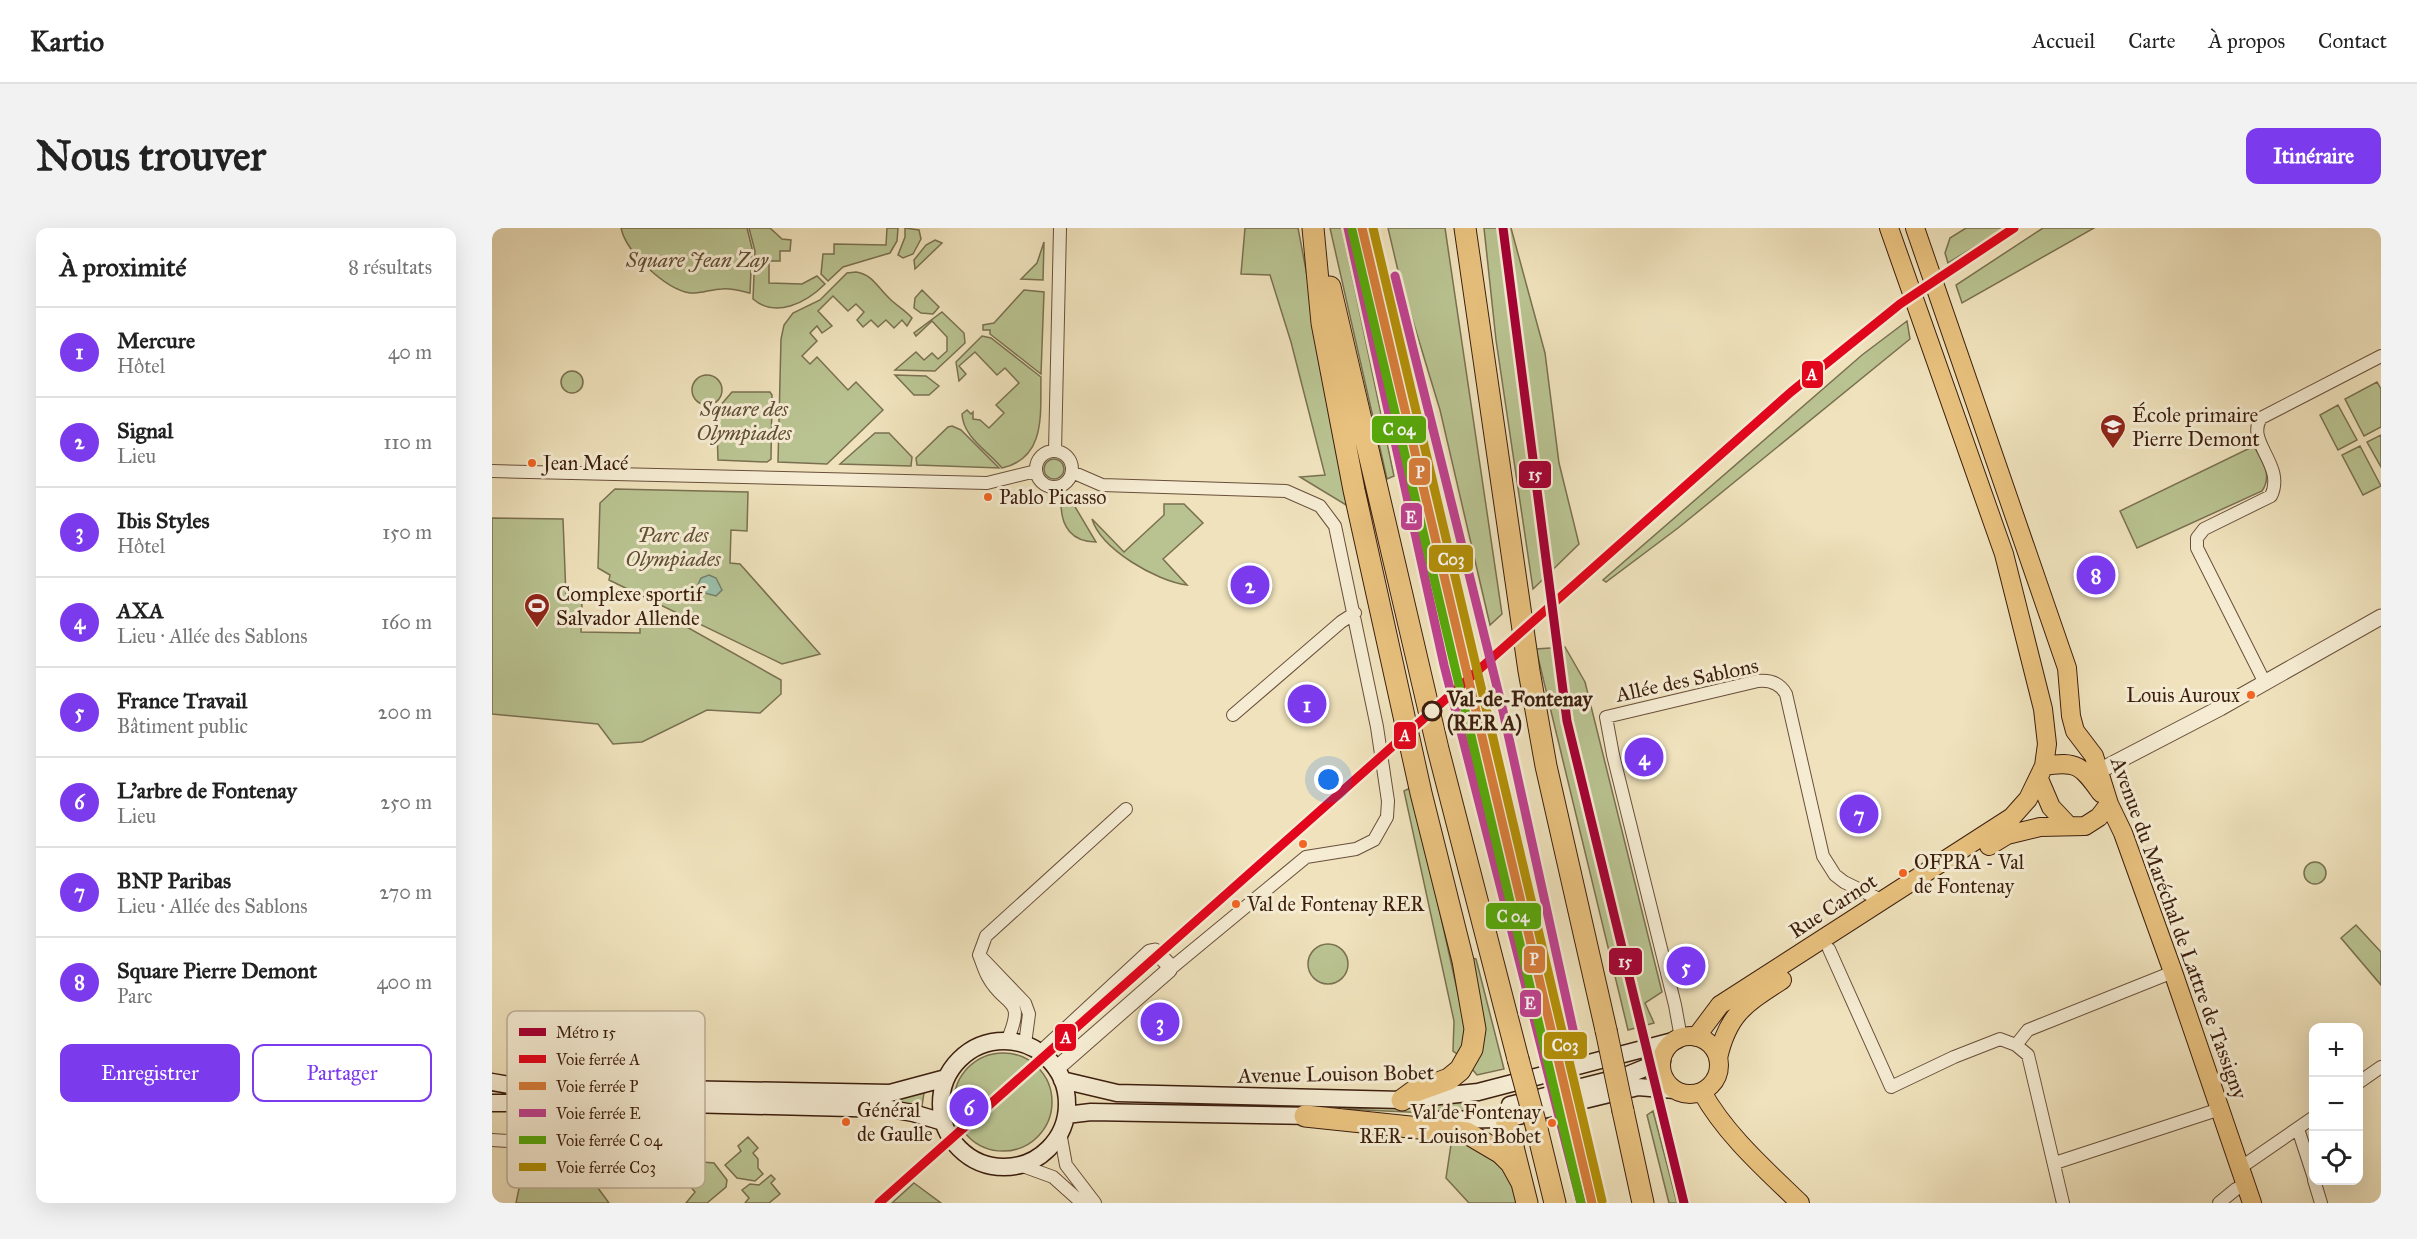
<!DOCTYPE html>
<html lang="fr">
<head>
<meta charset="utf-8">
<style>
	:root { --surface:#fff; --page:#f2f2f2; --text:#222; --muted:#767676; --line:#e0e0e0; --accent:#7c3aed }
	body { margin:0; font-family:"IM FELL Great Primer",serif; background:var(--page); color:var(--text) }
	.controls { position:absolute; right:18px; bottom:18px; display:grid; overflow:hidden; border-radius:12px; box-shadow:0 6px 24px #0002 }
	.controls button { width:54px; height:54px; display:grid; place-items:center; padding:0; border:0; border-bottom:2px solid var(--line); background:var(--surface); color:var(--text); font:30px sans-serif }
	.you { position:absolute; left:837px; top:552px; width:21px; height:21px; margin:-15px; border:4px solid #fff; border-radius:50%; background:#1a73e8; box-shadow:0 0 0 9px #1a73e833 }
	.badge { display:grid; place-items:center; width:39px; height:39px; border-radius:50%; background:var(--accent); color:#fff; font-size:20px; font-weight:700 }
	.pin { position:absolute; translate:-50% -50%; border:3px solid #fff; box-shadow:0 2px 6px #0006 }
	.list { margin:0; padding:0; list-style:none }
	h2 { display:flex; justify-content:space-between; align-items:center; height:78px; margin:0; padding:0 24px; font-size:26px }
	h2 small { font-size:20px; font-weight:400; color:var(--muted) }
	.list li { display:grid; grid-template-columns:39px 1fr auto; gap:18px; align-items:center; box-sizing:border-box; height:90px; padding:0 24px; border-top:2px solid var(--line) }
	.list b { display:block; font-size:22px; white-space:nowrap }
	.list p { margin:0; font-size:20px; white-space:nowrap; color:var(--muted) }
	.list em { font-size:20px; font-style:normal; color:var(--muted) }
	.actions { display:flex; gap:12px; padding:18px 24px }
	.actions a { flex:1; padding:14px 0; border:2px solid var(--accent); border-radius:12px; text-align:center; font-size:21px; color:var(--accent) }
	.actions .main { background:var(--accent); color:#fff }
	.icon { flex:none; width:33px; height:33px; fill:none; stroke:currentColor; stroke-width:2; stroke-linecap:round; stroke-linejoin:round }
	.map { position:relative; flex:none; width:1889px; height:975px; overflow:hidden; border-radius:12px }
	header { display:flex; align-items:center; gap:36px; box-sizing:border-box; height:84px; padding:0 30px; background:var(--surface); border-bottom:2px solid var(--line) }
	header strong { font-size:28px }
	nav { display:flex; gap:33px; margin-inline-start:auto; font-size:21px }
	.intro { display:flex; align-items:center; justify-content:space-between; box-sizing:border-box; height:144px; padding:0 36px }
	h1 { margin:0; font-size:42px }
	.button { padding:15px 27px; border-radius:12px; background:var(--accent); color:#fff; font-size:21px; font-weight:700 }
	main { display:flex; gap:36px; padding:0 36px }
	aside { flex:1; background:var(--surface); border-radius:12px; box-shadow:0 6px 24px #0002 }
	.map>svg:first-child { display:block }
	.green { fill:#b9c391; stroke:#7a7050; stroke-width:1.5 }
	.water { fill:#9bbfaa; stroke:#757f6c; stroke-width:1.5 }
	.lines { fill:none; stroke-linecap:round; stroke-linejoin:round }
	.minor-casing { stroke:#694f3a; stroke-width:14 }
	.tertiary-casing { stroke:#694f3a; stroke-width:17 }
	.secondary-casing { stroke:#3c1e0e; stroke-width:19 }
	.primary-casing { stroke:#3c1e0e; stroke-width:20 }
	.motorway-casing { stroke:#3c1e0e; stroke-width:23 }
	.minor { stroke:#f5ecd3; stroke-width:12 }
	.tertiary { stroke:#f5ecd3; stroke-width:15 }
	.secondary { stroke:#f5ecd3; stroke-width:16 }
	.primary { stroke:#e8c17e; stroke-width:18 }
	.motorway { stroke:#e8c17e; stroke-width:21 }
	.motorway-bridge-casing { stroke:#3c1e0e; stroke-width:23; stroke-linecap:butt }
	.motorway-bridge { stroke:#e8c17e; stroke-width:21 }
	.rail-1-casing { stroke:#f5ecd3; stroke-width:14 }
	.rail-2-casing { stroke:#f5ecd3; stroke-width:14 }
	.rail-3-casing { stroke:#f5ecd3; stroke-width:14 }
	.rail-4-casing { stroke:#f5ecd3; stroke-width:14 }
	.rail-5-casing { stroke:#f5ecd3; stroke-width:14 }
	.rail-1 { stroke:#e3051c; stroke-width:9 }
	.rail-2 { stroke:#d77d3a; stroke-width:9 }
	.rail-3 { stroke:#c04191; stroke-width:9 }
	.rail-4 { stroke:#56a90a; stroke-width:9 }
	.rail-5 { stroke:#b28f08; stroke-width:9 }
	.metro-1-casing { stroke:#f5ecd3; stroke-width:14 }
	.metro-1 { stroke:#a50034; stroke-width:9 }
	.bus-dot { fill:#f26522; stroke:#f5ecd3; stroke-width:2 }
	.stop-dot { fill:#f5ecd3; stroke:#3c1e0e; stroke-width:3 }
	.labels { text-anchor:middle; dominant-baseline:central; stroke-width:6; stroke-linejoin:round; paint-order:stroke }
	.bus-label { font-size:20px; fill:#3c1e0e; stroke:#f5ecd3; text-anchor:start }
	.park-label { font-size:21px; font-style:italic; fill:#625035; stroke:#f5ecd3 }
	.poi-label { font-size:21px; fill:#3c1e0e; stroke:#f5ecd3; text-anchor:start }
	.street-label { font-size:21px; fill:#3c1e0e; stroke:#f5ecd3 }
	.stop-label { font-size:21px; font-weight:bold; fill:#3c1e0e; stroke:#f5ecd3; text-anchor:start }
	.key { fill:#f5ecd3; stroke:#beae98; stroke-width:1.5 }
	.key-label { font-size:16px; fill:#3c1e0e }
	.line-badge { stroke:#f5ecd3; stroke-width:2 }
	.badge-label { font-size:16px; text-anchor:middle; font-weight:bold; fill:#fff }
</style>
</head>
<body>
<header>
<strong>Kartio</strong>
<nav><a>Accueil</a><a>Carte</a><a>À propos</a><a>Contact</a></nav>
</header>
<div class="intro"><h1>Nous trouver</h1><a class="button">Itinéraire</a></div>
<main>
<aside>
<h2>À proximité<small>8 résultats</small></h2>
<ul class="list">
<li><span class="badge">1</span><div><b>Mercure</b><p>Hôtel</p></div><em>40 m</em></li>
<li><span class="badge">2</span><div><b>Signal</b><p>Lieu</p></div><em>110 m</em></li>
<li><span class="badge">3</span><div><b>Ibis Styles</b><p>Hôtel</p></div><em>150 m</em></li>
<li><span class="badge">4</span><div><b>AXA</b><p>Lieu · Allée des Sablons</p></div><em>160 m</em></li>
<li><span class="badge">5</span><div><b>France Travail</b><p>Bâtiment public</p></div><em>200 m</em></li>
<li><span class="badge">6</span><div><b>L'arbre de Fontenay</b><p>Lieu</p></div><em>250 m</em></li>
<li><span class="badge">7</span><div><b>BNP Paribas</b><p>Lieu · Allée des Sablons</p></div><em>270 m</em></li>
<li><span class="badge">8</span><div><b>Square Pierre Demont</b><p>Parc</p></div><em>400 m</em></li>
</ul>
<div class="actions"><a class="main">Enregistrer</a><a>Partager</a></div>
</aside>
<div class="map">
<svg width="1889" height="975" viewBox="0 0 1889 975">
	<rect width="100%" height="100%" fill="#efe2bc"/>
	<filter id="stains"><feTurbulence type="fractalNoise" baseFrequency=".00333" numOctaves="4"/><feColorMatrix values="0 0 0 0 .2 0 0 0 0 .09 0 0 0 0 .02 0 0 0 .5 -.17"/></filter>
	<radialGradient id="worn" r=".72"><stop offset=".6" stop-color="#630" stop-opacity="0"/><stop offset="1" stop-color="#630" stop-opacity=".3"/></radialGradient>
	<path class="green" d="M129 0H255L260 20 258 65C249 63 239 60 230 61 220 61 208 66 198 65 173 61 134 24 129 0Z
		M257 0H278L290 11 299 12 298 23H288V33H277V55L310 56 325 48 333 56C315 74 284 91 261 71L263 23Z
		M395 0H406L405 13 398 25 351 39 336 53 329 46 331 26H342V16L394 17Z
		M413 0 427 2 429 11 421 26 411 30 406 27 413 9Z
		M753 0H806L859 280 808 249 833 247 799 114 778 47 749 46Z
		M838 0H850L902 248 895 251Z
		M896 0H953L1010 386 998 397 948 182 907 47Z
		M992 0H1019L1053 125 1067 235 1087 316 1041 361 1004 112Z
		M1474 0H1513L1456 35 1453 25 1458 10Z
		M1551 0H1602L1470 75 1464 57Z
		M443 12 450 15 423 41 422 32 434 17Z
		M552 14 551 52 529 51 545 35Z
		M364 44C380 46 386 60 398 71 405 78 413 82 420 90L415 98 410 92 402 100 394 92 386 99 379 92 371 99 365 92 372 84 364 76 356 83 341 68 326 83 340 98 330 105 325 98 318 105 325 113 310 128 318 136 325 129 356 162 364 154 391 182 335 236 286 234 289 111 292 97 301 85 328 72 355 45Z
		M430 62 447 79 441 86 429 85 422 80 423 70Z
		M532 62 552 64 549 146 498 106V102H491V97L502 95Z
		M450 84 472 105 473 115 443 143 403 142 424 124 432 132 440 125 446 131 455 123V109L440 93 424 108 422 105Z
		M1415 93 1418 111 1186 300 1114 354 1111 352 1370 127Z
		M490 108 499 110 549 149C548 184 555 230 510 240 496 223 471 209 470 186L475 182 479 186 481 184V191L488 192 497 200 512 185 504 177 527 155 513 140 505 147 483 124 467 138 474 146 467 153 464 134Z
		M69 154a11 11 0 1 1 22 0a11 11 0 1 1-22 0Z
		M403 147 434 148 447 158 437 167H422Z
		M200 162a15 15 0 1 1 30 0a15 15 0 1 1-30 0Z
		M1885 154 1889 161V199L1872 208 1853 171Z
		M240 164H278L280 167 279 231 275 234 226 232 225 201 221 186Z
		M1846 177 1865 212 1846 222 1828 187Z
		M460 198 469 202 507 240 425 237 424 230 456 199Z
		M383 205H397L420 229 419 238 348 236Z
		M1889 207V239L1875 214Z
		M1762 218C1770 234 1781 247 1770 263L1645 320 1628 283Z
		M1868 218 1889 258 1871 267 1850 227Z
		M552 241a10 10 0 1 1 20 0a10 10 0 1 1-20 0Z
		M123 261 256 264 255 303 239 302 238 335 248 336 328 426 290 436 117 352 118 347 106 340 108 275Z
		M571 272H579L604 314C580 314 569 299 569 275Z
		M672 276H692L711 295 671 331 695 357C664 353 609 321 600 291L632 324 672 287Z
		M0 290 71 291 74 368 90 373 89 404 148 405V398H168L177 389 289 452V466L268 485 215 482 150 514 121 516 106 496 0 486Z
		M1609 339 1613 349 1599 356 1594 345Z
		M1073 419 1093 454 1170 764 1153 775 1162 795 1136 802 1044 421Z
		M920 559 974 802 968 828 961 823 962 793 912 563Z
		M1812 645a11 11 0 1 1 22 0a11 11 0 1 1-22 0Z
		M1864 697 1889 724V757L1849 710Z
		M816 736a20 20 0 1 1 40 0a20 20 0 1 1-40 0Z
		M979 730 984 731 1012 841 985 847 980 841Z
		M462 874a49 49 0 1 1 98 0a49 49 0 1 1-98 0Z
		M432 865 430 878 403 874V870Z
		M979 870V887L851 881 905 879Z
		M1161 883 1185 975H1177L1155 887Z
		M144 891 138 950 136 951 127 941 106 960 117 975H24L29 951V893Z
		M256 909 266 920 261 925 266 931V940L271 946 263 953 245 950 233 937 249 923 246 918Z
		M960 910 985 919 1016 945 1025 975H977L954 950Z
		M205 930 210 934 222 935 235 952 234 959 215 975H194L203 964 190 949 204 937 202 932Z
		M279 947 283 951 279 955 288 966 277 975H253L257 970 250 962 258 956 267 957Z
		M422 955 449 975H400Z"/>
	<path class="water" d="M217 347 224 350 230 362 224 368 209 364 205 359 209 350Z"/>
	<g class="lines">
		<defs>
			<path id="minor" d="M563 223 568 0
				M544 241a18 18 0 1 1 36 0a18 18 0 1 1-36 0Z
				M0 243 495 255 544 243
				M580 244 610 257 794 263 828 278 843 298 885 499 896 573 895 589 882 612 864 621 814 629 677 742
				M1773 455 1705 320V310L1712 301 1779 268C1794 237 1753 214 1769 190L1889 128
				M741 487 849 394 863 385
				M1337 721 1399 859 1462 829 1508 811 1524 817 1536 827 1571 975
				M488 728 533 775 537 786 533 816
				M1189 810 1183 777 1121 527 1114 489 1266 453C1277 452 1288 455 1294 466L1331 628 1343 647 1352 654 1391 673
				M515 813C535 767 513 781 496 749 492 742 490 734 487 727L494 708 634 581
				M1524 817 1536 802 1681 744
				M1866 855 1889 839
				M1806 901 1822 950
				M568 904 574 937 603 975
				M0 912 16 913
				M1563 935 1728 881
				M528 937 561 949 590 975
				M1748 940 1822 889
				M1822 952 1829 975
				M1727 975 1744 961 1754 957"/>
			<path id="tertiary" d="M1607 543 1728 480 1889 389
				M549 825 658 724 663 723 677 737V742L564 841"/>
			<path id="secondary" d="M449 876a63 63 0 1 1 126 0a63 63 0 1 1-126 0Z
				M570 852 625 865 910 872 986 864 1185 812
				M0 854 23 858 398 865 454 850
				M0 875H153L398 881 421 885 451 894
				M574 887 599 884 823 888
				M1014 891 1018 877 1133 848 1170 833
				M933 892 1014 891 1146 859 1183 862"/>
			<path id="primary" d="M1423 0 1575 440 1579 488 1583 503 1602 528 1617 576 1631 605 1681 744 1760 975
				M1552 538C1586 532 1590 539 1609 565
				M1547 551 1559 579 1576 597
				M1497 618 1515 607 1548 599 1593 598 1607 589 1617 576
				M1169 837a29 29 0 1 1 58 0a29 29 0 1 1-58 0Z
				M1204 809 1228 777 1520 589 1536 571 1552 538 1555 516 1551 481 1512 326 1397 0
				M1226 830C1236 786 1253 776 1290 752
				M1210 864C1234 907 1273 941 1308 975"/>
			<path id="motorway" d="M821 0 830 95 862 262 929 565 971 733 983 801 980 821 968 842 957 851 921 864 910 872
				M973 0 1037 443 1054 538 1114 802
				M838 59 946 521 1026 831
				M1131 883 1151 975
				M813 888 975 905 1009 925 1019 935 1030 955
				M1014 891 1035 975
				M1045 901 1063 975"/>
		</defs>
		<use href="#minor" class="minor-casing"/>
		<use href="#tertiary" class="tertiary-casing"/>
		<use href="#secondary" class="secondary-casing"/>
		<use href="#primary" class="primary-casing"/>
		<use href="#motorway" class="motorway-casing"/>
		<use href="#minor" class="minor"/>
		<use href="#tertiary" class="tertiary"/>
		<use href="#secondary" class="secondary"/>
		<use href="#primary" class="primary"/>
		<use href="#motorway" class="motorway"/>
		<defs>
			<path id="motorway-bridge" d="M1114 802 1131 883
				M1026 831 1045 901"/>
		</defs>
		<use href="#motorway-bridge" class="motorway-bridge-casing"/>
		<use href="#motorway-bridge" class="motorway-bridge"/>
		<defs>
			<path id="rail-1" d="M387 975 1299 164 1408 76 1522 0"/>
			<path id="rail-2" d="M870 0 1100 975"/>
			<path id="rail-3" d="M856 0 952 437 1089 975
				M903 48 1011 483 1082 806"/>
			<path id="rail-4" d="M860 2 1089 975"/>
			<path id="rail-5" d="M881 0 1110 973"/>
		</defs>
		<use href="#rail-1" class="rail-1-casing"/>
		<use href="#rail-2" class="rail-2-casing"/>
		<use href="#rail-3" class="rail-3-casing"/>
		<use href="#rail-4" class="rail-4-casing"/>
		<use href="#rail-5" class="rail-5-casing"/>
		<use href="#rail-1" class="rail-1"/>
		<use href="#rail-2" class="rail-2"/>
		<use href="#rail-3" class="rail-3"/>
		<use href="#rail-4" class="rail-4"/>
		<use href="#rail-5" class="rail-5"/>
		<defs>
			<path id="metro-1" d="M1011 0 1075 493 1192 975"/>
		</defs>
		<use href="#metro-1" class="metro-1-casing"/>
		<use href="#metro-1" class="metro-1"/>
	</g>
	<defs>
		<symbol id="school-pin" viewBox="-11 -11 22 30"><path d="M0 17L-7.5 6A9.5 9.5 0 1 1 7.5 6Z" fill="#8f2418" stroke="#f5ecd3"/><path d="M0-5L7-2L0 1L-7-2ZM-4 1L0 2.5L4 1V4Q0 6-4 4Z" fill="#fff"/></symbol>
		<symbol id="stadium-pin" viewBox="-11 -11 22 30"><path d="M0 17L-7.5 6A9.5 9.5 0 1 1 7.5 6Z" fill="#8f2418" stroke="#f5ecd3"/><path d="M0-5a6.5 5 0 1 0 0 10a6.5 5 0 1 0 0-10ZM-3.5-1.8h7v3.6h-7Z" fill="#fff"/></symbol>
	</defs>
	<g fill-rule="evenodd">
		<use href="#school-pin" x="1606" y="184" width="30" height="40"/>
		<use href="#stadium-pin" x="30" y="363" width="30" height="40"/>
	</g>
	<g class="bus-dot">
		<circle cx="40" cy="235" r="5"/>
		<circle cx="496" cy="269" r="5"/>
		<circle cx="1759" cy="467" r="5"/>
		<circle cx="811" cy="616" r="5"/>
		<circle cx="1411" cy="645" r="5"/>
		<circle cx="744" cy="676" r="5"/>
		<circle cx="354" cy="894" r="5"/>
		<circle cx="1060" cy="895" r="5"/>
	</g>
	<circle class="stop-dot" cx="940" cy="483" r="9"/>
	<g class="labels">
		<g class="bus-label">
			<text x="51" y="235">Jean Macé</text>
			<text x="507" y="269">Pablo Picasso</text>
			<text x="1748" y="467" text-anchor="end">Louis Auroux</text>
			<text x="1422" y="634">OFPRA - Val<tspan x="1422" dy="24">de Fontenay</tspan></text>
			<text x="755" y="676">Val de Fontenay RER</text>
			<text x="365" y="882">Général<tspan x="365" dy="24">de Gaulle</tspan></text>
			<text x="1049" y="884" text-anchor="end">Val de Fontenay<tspan x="1049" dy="24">RER - Louison Bobet</tspan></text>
		</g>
		<g class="park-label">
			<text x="205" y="32">Square Jean Zay</text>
			<text x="252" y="181">Square des<tspan x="252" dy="24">Olympiades</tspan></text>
			<text x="181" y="307">Parc des<tspan x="181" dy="24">Olympiades</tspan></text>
		</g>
		<g class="poi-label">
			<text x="1640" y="187">École primaire<tspan x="1640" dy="24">Pierre Demont</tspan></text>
			<text x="64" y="366">Complexe sportif<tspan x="64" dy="24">Salvador Allende</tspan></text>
		</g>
		<g class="street-label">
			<text transform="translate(1195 452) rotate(-12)">Allée des Sablons</text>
			<text transform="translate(1341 678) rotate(-33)">Rue Carnot</text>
			<text transform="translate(1687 700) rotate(70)">Avenue du Maréchal de Lattre de Tassigny</text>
			<text transform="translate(844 846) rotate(-1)">Avenue Louison Bobet</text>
		</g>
		<g class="stop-label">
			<text x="955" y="471">Val-de-Fontenay<tspan x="955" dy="24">(RER A)</tspan></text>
		</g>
	</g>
	<rect x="15" y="783" width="198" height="177" rx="9" class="key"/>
	<rect x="27" y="800" width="27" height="8" fill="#a50034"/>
	<rect x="27" y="827" width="27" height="8" fill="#e3051c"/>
	<rect x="27" y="854" width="27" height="8" fill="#d77d3a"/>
	<rect x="27" y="881" width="27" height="8" fill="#c04191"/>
	<rect x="27" y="908" width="27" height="8" fill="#56a90a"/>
	<rect x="27" y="935" width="27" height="8" fill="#b28f08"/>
	<g class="key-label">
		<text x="64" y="810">Métro 15</text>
		<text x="64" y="837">Voie ferrée A</text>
		<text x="64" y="864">Voie ferrée P</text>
		<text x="64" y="891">Voie ferrée E</text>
		<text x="64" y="918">Voie ferrée C 04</text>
		<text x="64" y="945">Voie ferrée C03</text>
	</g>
	<g class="line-badge">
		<rect x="1309" y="132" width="23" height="29" rx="6" fill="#e3051c"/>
		<rect x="879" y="187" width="56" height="29" rx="6" fill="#56a90a"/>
		<rect x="916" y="229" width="23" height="29" rx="6" fill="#d77d3a"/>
		<rect x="1026" y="232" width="34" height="29" rx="6" fill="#a50034"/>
		<rect x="908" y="274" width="23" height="29" rx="6" fill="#c04191"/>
		<rect x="936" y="316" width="46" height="29" rx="6" fill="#b28f08"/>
		<rect x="901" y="493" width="24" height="29" rx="6" fill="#e3051c"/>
		<rect x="993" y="674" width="57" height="28" rx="6" fill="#56a90a"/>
		<rect x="1031" y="717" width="23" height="29" rx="6" fill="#d77d3a"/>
		<rect x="1116" y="719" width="35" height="29" rx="6" fill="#a50034"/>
		<rect x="1027" y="761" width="23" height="29" rx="6" fill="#c04191"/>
		<rect x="562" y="795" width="23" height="29" rx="6" fill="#e3051c"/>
		<rect x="1051" y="803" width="45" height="29" rx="6" fill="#b28f08"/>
	</g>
	<g class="badge-label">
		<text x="1320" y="152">A</text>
		<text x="907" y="207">C 04</text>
		<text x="928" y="250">P</text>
		<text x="1043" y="252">15</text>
		<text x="919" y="295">E</text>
		<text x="959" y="337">C03</text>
		<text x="913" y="513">A</text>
		<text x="1021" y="694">C 04</text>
		<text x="1042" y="737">P</text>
		<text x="1133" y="739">15</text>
		<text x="1038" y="781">E</text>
		<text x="574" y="815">A</text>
		<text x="1073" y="823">C03</text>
	</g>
	<rect width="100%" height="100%" filter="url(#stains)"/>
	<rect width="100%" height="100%" fill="url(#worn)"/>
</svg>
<div class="controls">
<button>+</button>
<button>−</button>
<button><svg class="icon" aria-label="locate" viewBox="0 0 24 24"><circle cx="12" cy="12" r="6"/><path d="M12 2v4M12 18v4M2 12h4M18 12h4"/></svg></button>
</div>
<div class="you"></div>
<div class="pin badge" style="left:815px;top:476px">1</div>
<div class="pin badge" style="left:758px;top:357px">2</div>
<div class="pin badge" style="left:668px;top:794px">3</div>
<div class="pin badge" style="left:1152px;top:529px">4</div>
<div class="pin badge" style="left:1194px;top:738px">5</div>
<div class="pin badge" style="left:477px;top:879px">6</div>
<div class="pin badge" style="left:1367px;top:586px">7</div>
<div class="pin badge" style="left:1604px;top:347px">8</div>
</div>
</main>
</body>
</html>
